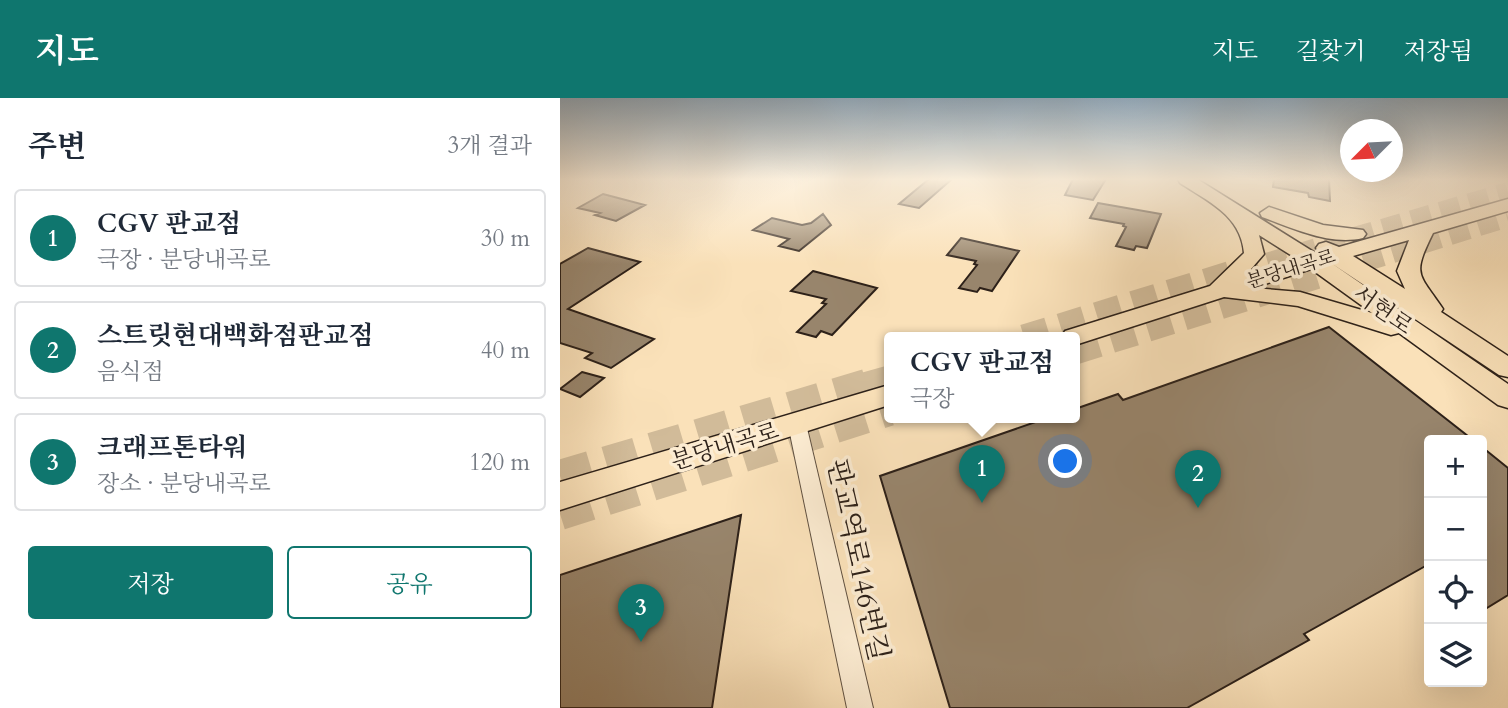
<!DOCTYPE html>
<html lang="ko">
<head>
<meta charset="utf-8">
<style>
	:root { --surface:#fff; --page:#f6f6f7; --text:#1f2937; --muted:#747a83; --line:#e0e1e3; --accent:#0f766e }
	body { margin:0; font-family:Cardo,"Noto Serif KR",serif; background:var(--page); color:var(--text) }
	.controls { position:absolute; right:21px; bottom:21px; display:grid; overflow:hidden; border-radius:7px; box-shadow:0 7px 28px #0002 }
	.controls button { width:63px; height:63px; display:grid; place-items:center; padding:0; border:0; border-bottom:2px solid var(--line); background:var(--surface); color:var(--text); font:35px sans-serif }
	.compass { position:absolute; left:780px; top:21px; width:63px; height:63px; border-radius:50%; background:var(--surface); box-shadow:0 7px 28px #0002; rotate:246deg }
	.you { position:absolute; left:506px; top:364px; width:24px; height:24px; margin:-18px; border:5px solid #fff; border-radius:50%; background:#1a73e8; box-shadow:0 0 0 10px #1a73e833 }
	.badge { display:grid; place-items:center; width:46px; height:46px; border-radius:50%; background:var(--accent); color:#fff; font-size:23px; font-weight:700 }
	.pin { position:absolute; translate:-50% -58px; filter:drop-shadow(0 2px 4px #0008) }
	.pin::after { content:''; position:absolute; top:37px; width:24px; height:21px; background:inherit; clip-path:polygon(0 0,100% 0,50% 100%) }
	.popup { position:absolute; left:324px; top:234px; width:196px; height:91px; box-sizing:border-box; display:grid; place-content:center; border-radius:7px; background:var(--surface); filter:drop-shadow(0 2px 5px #0005); font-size:23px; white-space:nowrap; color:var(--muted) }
	.popup b { font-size:26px; color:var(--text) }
	.popup::after { content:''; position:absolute; left:50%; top:100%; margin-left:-14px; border:14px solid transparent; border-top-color:var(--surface) }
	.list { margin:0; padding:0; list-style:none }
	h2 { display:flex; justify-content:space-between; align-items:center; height:91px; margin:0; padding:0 28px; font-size:30px }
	h2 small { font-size:23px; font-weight:400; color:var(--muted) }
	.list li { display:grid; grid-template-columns:46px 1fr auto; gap:21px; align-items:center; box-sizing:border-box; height:98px; margin:0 14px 14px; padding:0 14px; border:2px solid var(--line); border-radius:7px }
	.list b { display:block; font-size:26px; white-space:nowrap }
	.list p { margin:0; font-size:23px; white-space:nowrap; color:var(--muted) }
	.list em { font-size:23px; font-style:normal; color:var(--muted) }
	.actions { display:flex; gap:14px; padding:21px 28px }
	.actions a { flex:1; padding:16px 0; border:2px solid var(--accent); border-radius:7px; text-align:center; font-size:24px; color:var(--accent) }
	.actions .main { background:var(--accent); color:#fff }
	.icon { flex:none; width:38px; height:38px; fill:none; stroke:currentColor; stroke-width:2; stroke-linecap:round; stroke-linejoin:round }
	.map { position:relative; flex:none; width:948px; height:610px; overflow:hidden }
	header { display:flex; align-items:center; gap:42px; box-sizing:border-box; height:98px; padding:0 35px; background:var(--accent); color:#fff }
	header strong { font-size:33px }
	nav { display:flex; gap:38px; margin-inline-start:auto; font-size:24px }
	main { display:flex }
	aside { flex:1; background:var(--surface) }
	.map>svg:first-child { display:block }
	.building { fill:#98856c; stroke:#2d2119; stroke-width:2 }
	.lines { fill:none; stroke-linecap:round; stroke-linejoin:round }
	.trunk-tunnel-far2 { stroke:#d1bb99; stroke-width:20; stroke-dasharray:20 10; stroke-linecap:butt }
	.trunk-tunnel-far1 { stroke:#d1bb99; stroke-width:25; stroke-dasharray:25 13; stroke-linecap:butt }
	.trunk-tunnel { stroke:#d1bb99; stroke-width:32; stroke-dasharray:32 16; stroke-linecap:butt }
	.minor-casing { stroke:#605141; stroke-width:2 }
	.primary-casing { stroke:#2d2119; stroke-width:3 }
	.minor { fill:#fcecd2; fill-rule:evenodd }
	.primary { fill:#fae1b9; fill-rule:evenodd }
	.labels { text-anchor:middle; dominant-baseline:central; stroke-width:7; stroke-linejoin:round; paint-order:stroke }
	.far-street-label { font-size:19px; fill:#2d2119; stroke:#fcecd2 }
	.street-label { font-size:23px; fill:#2d2119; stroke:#fcecd2 }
	.near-street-label { font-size:28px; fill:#2d2119; stroke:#fcecd2 }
</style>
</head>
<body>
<header>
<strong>지도</strong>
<nav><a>지도</a><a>길찾기</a><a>저장됨</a></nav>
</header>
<main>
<aside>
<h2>주변<small>3개 결과</small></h2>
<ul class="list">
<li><span class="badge">1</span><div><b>CGV 판교점</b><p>극장 · 분당내곡로</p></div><em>30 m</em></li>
<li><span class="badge">2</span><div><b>스트릿현대백화점판교점</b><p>음식점</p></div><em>40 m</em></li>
<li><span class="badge">3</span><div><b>크래프톤타워</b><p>장소 · 분당내곡로</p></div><em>120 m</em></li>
</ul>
<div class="actions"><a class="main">저장</a><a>공유</a></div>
</aside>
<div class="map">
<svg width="948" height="610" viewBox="0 0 948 610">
	<rect width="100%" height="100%" fill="#fae1b9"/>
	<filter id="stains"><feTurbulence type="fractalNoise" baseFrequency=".00286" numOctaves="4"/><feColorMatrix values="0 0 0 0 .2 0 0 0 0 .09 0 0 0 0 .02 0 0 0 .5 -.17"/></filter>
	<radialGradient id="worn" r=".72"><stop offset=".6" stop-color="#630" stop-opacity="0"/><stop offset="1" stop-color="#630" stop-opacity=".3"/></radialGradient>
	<path class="building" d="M369 81H392L359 110 339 106Z
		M513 81H546L533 102 505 97Z
		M714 81H769L770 103 749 99 748 95 713 89Z
		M43 96 85 107 56 123 35 117 40 115 18 110Z
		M538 105 601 116 587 150 576 148 574 152 556 148 566 129 563 128 564 126 530 120Z
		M263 116 271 127 239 153 219 148 229 141 193 132 212 120 242 127 251 125Z
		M401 140 459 153 432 193 420 190 417 194 399 190 417 167 414 166 416 163 387 157Z
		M28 150 80 164 8 211 94 241 51 270 25 260 32 255 0 245V166Z
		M253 173 317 190 272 237 261 233 256 239 237 234 266 206 262 205 266 201 231 193Z
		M769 229 913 342H869V466L744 536 749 542 627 610H390L320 378 490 319H515V311L558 296 563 302Z
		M22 274 44 280 20 299 0 291Z
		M922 349 948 370V497L922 513Z
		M181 417 152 610H0V477Z"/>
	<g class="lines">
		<path class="trunk-tunnel-far2" d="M679 173 948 94
			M775 173 948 119"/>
		<path class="trunk-tunnel-far1" d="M464 239 685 171
			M515 254 781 171
			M304 287 329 280"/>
		<path class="trunk-tunnel" d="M0 378 310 286
			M0 416 329 312"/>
		<defs>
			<path id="minor" d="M237 319 243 321 246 326 313 610H287L228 326 231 321Z"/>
			<path id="primary" d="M618 81H637L757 156 759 155 756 150 759 146 766 144 779 149 948 101V113L873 135C852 178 858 174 883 211L881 214 948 258V279L939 277 771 165 948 286V310L938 307 839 235 831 237 738 208 664 199 515 247V239H502L505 233 650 188 684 155C681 117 647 103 620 85ZM699 137 737 161 685 178 704 156ZM849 142 837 173 845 191 793 158ZM751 171 812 215 740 194 693 190Z
				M709 109 763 127 803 132 806 136 803 140C770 148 733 130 702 119L700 115Z
				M329 287V307L0 412V384Z"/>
		</defs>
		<use href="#minor" class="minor-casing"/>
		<use href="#primary" class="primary-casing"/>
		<use href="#minor" class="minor"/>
		<use href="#primary" class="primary"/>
	</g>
	<linearGradient id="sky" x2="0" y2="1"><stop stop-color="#93acc0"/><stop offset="0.49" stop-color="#fdf2e0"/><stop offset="1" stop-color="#fdf2e0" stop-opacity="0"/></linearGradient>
	<rect width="948" height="166" fill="url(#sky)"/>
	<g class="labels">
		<g class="far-street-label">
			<text transform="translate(731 171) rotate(-17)">분당내곡로</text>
		</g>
		<g class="street-label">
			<text transform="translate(823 212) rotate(35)">서현로</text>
			<text transform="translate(165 348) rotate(-17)">분당내곡로</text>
		</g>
		<g class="near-street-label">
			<text transform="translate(298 462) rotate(78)">판교역로146번길</text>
		</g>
	</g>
	<rect width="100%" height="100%" filter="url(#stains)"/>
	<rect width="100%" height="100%" fill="url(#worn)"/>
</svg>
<div class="controls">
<button>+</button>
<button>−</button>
<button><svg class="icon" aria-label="locate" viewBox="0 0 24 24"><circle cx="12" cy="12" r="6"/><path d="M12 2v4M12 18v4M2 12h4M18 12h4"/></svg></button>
<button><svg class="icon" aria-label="layers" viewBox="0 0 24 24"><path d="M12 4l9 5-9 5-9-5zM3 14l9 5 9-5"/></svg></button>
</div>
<svg class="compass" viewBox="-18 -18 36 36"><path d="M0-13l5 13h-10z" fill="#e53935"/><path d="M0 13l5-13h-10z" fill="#747a83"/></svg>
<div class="you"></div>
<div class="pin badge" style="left:422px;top:405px">1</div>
<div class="popup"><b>CGV 판교점</b>극장</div>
<div class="pin badge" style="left:638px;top:410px">2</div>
<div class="pin badge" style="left:81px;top:544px">3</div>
</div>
</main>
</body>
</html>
